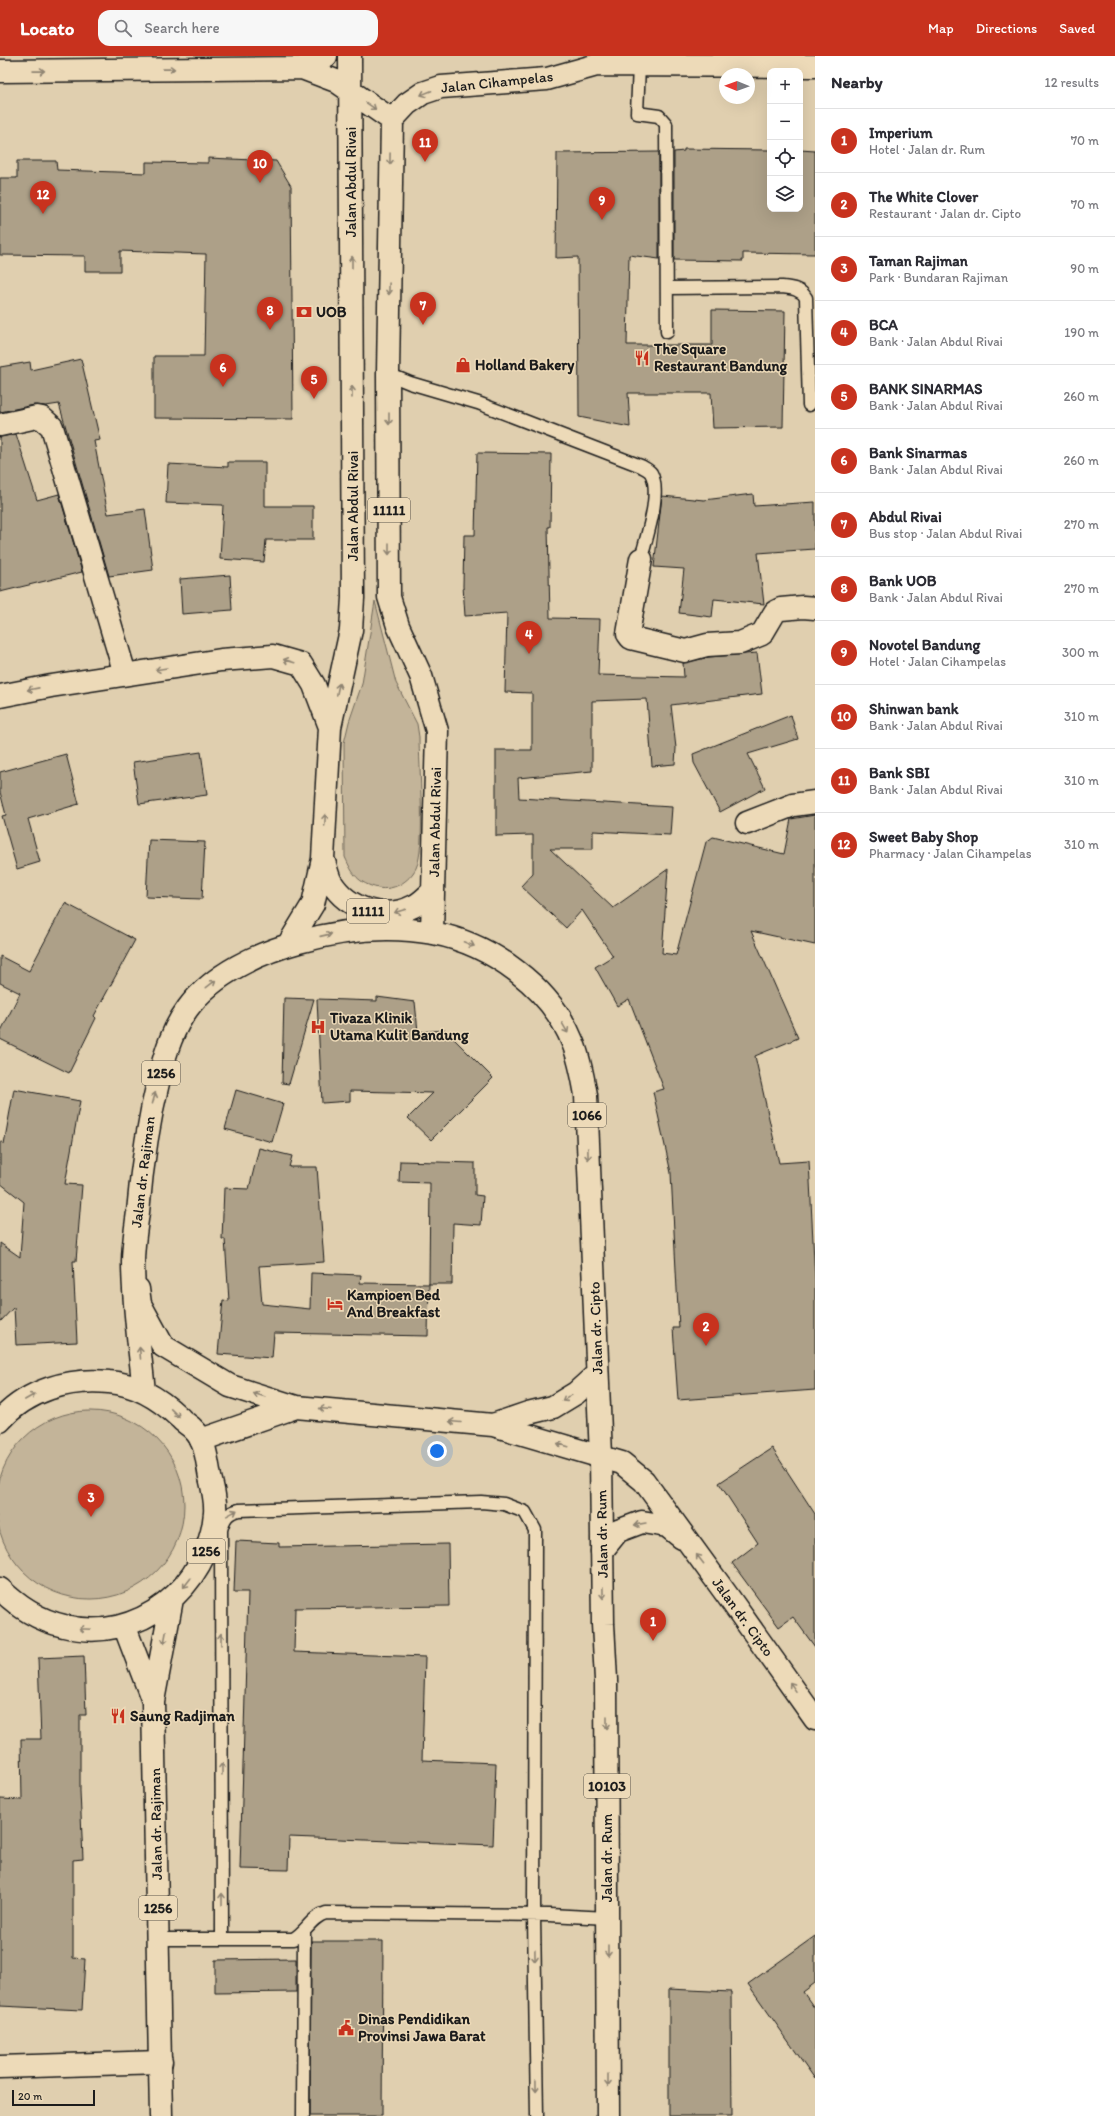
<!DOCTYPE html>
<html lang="en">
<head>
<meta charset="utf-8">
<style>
	:root { --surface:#fff; --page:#f7f7f7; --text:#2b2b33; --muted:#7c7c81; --line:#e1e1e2; --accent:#c8321e }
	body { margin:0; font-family:Itim,sans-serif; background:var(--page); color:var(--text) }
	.controls { position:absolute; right:12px; top:12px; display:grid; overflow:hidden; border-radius:8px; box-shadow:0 4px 16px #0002 }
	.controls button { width:36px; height:36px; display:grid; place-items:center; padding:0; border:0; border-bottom:1px solid var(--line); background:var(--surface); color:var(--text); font:20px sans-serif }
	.compass { position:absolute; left:719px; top:12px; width:36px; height:36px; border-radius:50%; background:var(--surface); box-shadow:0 4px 16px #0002; rotate:271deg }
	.scale { position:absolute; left:12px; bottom:10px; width:83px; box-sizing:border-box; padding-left:4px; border:2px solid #1c1c1c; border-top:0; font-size:11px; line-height:14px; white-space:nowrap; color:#1c1c1c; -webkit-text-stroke:3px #eddab8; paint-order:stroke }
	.you { position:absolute; left:437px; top:1395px; width:14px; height:14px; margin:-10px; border:3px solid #fff; border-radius:50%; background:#1a73e8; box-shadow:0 0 0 6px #1a73e833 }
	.badge { display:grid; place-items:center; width:26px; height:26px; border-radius:50%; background:var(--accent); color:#fff; font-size:13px; font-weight:700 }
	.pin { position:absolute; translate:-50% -33px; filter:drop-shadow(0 1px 2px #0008) }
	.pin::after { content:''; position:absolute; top:21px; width:14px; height:12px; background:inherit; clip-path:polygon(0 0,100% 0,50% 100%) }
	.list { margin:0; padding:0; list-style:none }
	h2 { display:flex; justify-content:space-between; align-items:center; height:52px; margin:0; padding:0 16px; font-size:17px }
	h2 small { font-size:13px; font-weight:400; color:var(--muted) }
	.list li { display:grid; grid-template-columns:26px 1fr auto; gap:12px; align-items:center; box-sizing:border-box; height:64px; padding:0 16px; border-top:1px solid var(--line) }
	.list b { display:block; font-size:15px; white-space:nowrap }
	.list p { margin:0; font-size:13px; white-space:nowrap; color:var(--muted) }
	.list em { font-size:13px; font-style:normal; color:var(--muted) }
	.icon { flex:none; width:22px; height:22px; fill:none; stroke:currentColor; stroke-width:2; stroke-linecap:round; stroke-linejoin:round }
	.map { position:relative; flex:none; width:815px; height:2060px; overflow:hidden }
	header { display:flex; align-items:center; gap:24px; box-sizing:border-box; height:56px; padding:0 20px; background:var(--accent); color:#fff }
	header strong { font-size:19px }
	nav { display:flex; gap:22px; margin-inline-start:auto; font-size:14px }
	.search { width:280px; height:36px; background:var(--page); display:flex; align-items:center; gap:10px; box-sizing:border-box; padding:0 14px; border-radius:12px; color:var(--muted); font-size:15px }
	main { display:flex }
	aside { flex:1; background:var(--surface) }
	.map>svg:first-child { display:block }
	.green { fill:#c3b499; stroke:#70685a }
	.building { fill:#ada088; stroke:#1c1c1c }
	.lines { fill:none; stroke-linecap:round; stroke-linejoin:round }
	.service-casing { stroke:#1c1c1c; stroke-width:15 }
	.minor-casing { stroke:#1c1c1c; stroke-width:25 }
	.secondary-casing { stroke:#1c1c1c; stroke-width:25 }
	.primary-casing { stroke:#1c1c1c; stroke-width:25 }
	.service { stroke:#eddab8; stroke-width:12 }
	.minor { stroke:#eddab8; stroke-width:22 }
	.secondary { stroke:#eddab8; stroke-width:22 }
	.primary { stroke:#eddab8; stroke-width:22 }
	.oneway { stroke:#8f8472 }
	.labels { text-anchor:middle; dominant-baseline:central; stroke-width:3; stroke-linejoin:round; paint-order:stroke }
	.shield { fill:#eddab8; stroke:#5b554b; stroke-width:1 }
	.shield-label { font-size:14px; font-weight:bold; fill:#1c1c1c }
	.street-label { font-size:15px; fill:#1c1c1c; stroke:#eddab8 }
	.poi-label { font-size:15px; font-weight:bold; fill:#1c1c1c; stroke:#eddab8; text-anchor:start }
</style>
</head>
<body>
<header>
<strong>Locato</strong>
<div class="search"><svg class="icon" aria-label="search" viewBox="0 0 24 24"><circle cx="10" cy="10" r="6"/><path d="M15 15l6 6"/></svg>Search here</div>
<nav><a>Map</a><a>Directions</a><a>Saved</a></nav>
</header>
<main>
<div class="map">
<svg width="815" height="2060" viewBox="0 0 815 2060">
	<rect width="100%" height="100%" fill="#e0cfaf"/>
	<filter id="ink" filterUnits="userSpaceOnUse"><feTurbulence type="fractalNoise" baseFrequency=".025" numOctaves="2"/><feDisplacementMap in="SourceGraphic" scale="8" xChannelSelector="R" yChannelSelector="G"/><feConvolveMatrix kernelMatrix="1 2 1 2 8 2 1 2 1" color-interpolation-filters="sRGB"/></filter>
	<g filter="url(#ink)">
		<path class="green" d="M375 545 396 627 417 668 419 681C419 707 426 793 416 812 409 826 393 835 378 832 358 827 353 819 345 801L344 687 349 666 362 628Z
			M-4 1449a94 94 0 1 1 188 0a94 94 0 1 1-188 0Z"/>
		<path class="building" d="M684 93 770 94V153H800V94L815 95V198L743 197V205L674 204V96L684 95Z
			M659 96V203L629 199 627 289H712V254L785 255 783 371 713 372 711 337H628L630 371 579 361 578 201 556 202 557 97Z
			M208 102 276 105 291 130 293 363 154 362V300H204L206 198 120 195V215H85V200L0 199V122H17V105H56L57 114 146 117V106L208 107Z
			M81 303 100 384 94 385 108 458 145 453 153 514 109 520 59 348 46 350 34 349 0 356V311L30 306 31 314Z
			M16 378 37 444 59 438 82 516 0 536V381Z
			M477 397 551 398 550 471H548L550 562 600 563 598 619 684 621 683 607 709 601 757 597 762 638 671 649 676 692 675 708 652 710 647 643 592 645V715L518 722 519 742 672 751 670 779 593 775V793H550L613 852 668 813 662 897 676 899 706 786 713 781 784 798 791 763 815 759V889L751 875 798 982 755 1000 779 1107 809 1105 815 1225V1334L678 1344 673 1272H679L671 1117 653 1036 664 1033 629 943 617 950 595 911 613 900 582 854 566 872 521 830 533 817V779L496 780V694H532V637L505 636 507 557 465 560 463 530 464 479H475Z
			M228 406H265V450H313V484H266L264 506 220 503 223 449 166 447 168 408 228 411Z
			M753 438 754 450 815 446V493L758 497 764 548 714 543 712 561 679 557 684 513 654 511 662 440 704 444Z
			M230 519 232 554 182 558 180 523Z
			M791 659 798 683 748 698 765 732 720 756 694 707 693 698Z
			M201 696 207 739 139 748 133 706Z
			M66 698 79 748 28 763 40 806 17 813 2 760 6 759 0 736V716Z
			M149 784 205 786 202 843 146 841Z
			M65 847 135 884 94 960 96 962 69 1017 0 983V977L20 937 0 927V900L29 915Z
			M377 941 415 946 418 976 445 974 493 1022 431 1084 408 1062 433 1037 350 1035V1045L322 1047 317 943 377 945Z
			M284 942 314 943 289 1028 282 1027Z
			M14 1033 80 1045 65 1128 82 1129 76 1205H73L77 1286 16 1289 14 1251 0 1266V1187L20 1201 24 1146 0 1127V1085L4 1088Z
			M236 1034 283 1048 272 1086 225 1073Z
			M259 1092 292 1100 289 1111H317L324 1206 259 1210 262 1248 310 1253 311 1217 361 1219 360 1227 429 1228 428 1280 274 1277 272 1302 218 1298 223 1244 229 1245 225 1183H222L224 1132 249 1133Z
			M400 1105 475 1107V1139L483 1140 481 1169 453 1167 452 1228H429L430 1127 399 1126Z
			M772 1392 815 1458V1591L793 1561 779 1571 732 1507 758 1487 719 1427Z
			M236 1485 279 1487V1491L448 1488 449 1550 295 1552 294 1596 425 1601 422 1704 496 1707 493 1789 289 1781 288 1814 240 1813 248 1536H234Z
			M84 1600 86 1659H80V1735L83 1803 73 1804V1902L85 1903 82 1954 0 1950V1743L22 1744 21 1683H41L38 1602Z
			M815 1880V1927L803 1936 815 1953V2023L748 1928Z
			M311 1885H383L382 2060H310Z
			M296 1903V1936L215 1937V1904Z
			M669 1933 731 1936 732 2060H669Z"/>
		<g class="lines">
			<defs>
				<path id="service" d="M639 9 637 57 659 60 666 68 667 276
					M667 232 782 231C792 232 801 233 806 242L809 349
					M388 318 410 327 478 347 641 410C644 412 649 414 651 417 662 437 646 482 641 503
					M222 1882 221 1474C224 1462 227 1457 239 1454L481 1446 504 1448 525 1456 535 1474 534 1861 537 2060
					M158 1883H293C306 1876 311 1861 326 1857L549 1859 608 1862
					M303 2060 304 1874"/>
				<path id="minor" d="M0 369 37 361 42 362 52 371 125 618
					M641 503 628 578 631 582 685 595 707 589 740 587 762 578 775 556 781 553 803 551 815 552
					M747 767 793 749 815 746
					M0 2011 161 2006"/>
				<path id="secondary" d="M138 1233 140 1248 163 1290 230 1330 296 1351
					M493 1369 528 1357 553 1351 576 1337 597 1318
					M201 1384 296 1351 493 1369 622 1407 644 1425 727 1539 815 1663
					M602 1495 618 1475 642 1466 667 1470 682 1482"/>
				<path id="primary" d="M302 12 326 0
					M0 15 302 12 336 25 392 64
					M392 64 388 318 389 541 398 570 421 620 437 675 432 877
					M392 64 407 48 423 37 441 31 547 23 597 9 815 10
					M0 640 51 630 221 604 273 600 301 608 314 629 330 671
					M323 803C326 810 327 819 331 826 348 854 385 865 414 850 421 847 427 840 433 835
					M288 889 313 848 323 803 330 671 351 574 353 542 350 0
					M144 1336C140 1293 133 1249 133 1206 133 1189 136 1172 138 1156 142 1107 148 1066 160 1018 166 995 173 972 188 952 213 918 258 897 299 886 341 874 389 869 433 877 491 888 551 931 573 987 580 1004 583 1022 586 1039L601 1400 603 1568 606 1624 608 2060
					M0 1365C27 1334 69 1322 109 1326 136 1328 161 1344 180 1362 184 1367 190 1369 194 1374 206 1385 207 1406 210 1421 213 1433 216 1445 215 1457 209 1530 138 1589 64 1570 38 1564 19 1551 0 1533
					M124 1569 153 1645
					M161 2060 153 1645 172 1543"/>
			</defs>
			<use href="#service" class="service-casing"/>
			<use href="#minor" class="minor-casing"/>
			<use href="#secondary" class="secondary-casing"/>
			<use href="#primary" class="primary-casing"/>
			<use href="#service" class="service"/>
			<use href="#minor" class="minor"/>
			<use href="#secondary" class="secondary"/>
			<use href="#primary" class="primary"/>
		</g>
		<defs><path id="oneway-shaft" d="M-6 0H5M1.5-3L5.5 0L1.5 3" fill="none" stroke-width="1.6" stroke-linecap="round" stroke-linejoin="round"/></defs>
		<g class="oneway">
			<use href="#oneway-shaft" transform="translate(169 13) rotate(-1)"/>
			<use href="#oneway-shaft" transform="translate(39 15) rotate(-1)"/>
			<use href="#oneway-shaft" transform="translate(426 37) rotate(158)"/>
			<use href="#oneway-shaft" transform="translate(371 50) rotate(35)"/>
			<use href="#oneway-shaft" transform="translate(390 103) rotate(91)"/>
			<use href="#oneway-shaft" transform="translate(352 206) rotate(-90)"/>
			<use href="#oneway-shaft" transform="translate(389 233) rotate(91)"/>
			<use href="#oneway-shaft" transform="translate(352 336) rotate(-90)"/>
			<use href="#oneway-shaft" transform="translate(389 363) rotate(90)"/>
			<use href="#oneway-shaft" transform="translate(389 493) rotate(90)"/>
			<use href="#oneway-shaft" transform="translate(289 605) rotate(-164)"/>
			<use href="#oneway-shaft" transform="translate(161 613) rotate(171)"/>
			<use href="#oneway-shaft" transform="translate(33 633) rotate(169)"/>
			<use href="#oneway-shaft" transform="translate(338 633) rotate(-78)"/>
			<use href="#oneway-shaft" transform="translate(325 764) rotate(-87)"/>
			<use href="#oneway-shaft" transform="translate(400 855) rotate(163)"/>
			<use href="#oneway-shaft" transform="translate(326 879) rotate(-13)"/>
			<use href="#oneway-shaft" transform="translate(469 888) rotate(22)"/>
			<use href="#oneway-shaft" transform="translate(211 928) rotate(-38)"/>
			<use href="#oneway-shaft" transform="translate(565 972) rotate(60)"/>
			<use href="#oneway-shaft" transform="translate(154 1042) rotate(-75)"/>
			<use href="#oneway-shaft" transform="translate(588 1098) rotate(88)"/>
			<use href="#oneway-shaft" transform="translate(140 1297) rotate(-95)"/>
			<use href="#oneway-shaft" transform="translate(259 1339) rotate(-163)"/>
			<use href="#oneway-shaft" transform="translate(30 1341) rotate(-30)"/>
			<use href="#oneway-shaft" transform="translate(567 1342) rotate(148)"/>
			<use href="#oneway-shaft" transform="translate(325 1353) rotate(-175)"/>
			<use href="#oneway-shaft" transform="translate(175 1357) rotate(44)"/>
			<use href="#oneway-shaft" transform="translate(455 1366) rotate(-175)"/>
			<use href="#oneway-shaft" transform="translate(563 1389) rotate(-164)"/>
			<use href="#oneway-shaft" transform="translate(232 1457) rotate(-29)"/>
			<use href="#oneway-shaft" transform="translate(640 1468) rotate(170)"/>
			<use href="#oneway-shaft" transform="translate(700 1503) rotate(-128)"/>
			<use href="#oneway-shaft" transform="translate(187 1527) rotate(128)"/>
			<use href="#oneway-shaft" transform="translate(603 1537) rotate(89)"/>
			<use href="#oneway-shaft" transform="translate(85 1573) rotate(-177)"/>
			<use href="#oneway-shaft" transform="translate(165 1582) rotate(101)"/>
			<use href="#oneway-shaft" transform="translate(221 1583) rotate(-90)"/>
			<use href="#oneway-shaft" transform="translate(793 1631) rotate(-125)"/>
			<use href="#oneway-shaft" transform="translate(607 1667) rotate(90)"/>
			<use href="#oneway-shaft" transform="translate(222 1713) rotate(-90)"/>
			<use href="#oneway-shaft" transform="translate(222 1843) rotate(-90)"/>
			<use href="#oneway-shaft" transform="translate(608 1895) rotate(90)"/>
			<use href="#oneway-shaft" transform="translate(535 1900) rotate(89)"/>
			<use href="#oneway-shaft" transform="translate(608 2025) rotate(90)"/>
			<use href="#oneway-shaft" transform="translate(536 2030) rotate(89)"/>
		</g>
	</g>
	<defs>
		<symbol id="bank-bare" viewBox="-9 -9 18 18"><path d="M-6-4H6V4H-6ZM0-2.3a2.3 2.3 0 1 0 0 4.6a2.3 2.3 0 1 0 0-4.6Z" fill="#c8321e" stroke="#eddab8" stroke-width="2.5" paint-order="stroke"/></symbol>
		<symbol id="restaurant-bare" viewBox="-9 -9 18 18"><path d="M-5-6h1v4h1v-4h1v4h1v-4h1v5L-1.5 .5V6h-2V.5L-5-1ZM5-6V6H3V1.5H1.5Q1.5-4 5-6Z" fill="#c8321e" stroke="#eddab8" stroke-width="2.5" paint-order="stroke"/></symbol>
		<symbol id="shop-bare" viewBox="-9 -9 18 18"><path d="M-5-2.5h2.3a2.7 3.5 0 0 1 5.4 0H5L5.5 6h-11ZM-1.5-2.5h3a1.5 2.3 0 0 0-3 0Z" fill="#c8321e" stroke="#eddab8" stroke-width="2.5" paint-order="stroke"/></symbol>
		<symbol id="hospital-bare" viewBox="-9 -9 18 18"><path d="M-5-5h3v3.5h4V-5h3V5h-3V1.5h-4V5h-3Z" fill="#c8321e" stroke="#eddab8" stroke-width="2.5" paint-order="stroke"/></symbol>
		<symbol id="hotel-bare" viewBox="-9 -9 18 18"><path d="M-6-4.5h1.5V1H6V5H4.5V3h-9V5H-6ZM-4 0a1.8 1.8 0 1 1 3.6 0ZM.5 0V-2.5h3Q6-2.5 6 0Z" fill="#c8321e" stroke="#eddab8" stroke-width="2.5" paint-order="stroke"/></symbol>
		<symbol id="civic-bare" viewBox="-9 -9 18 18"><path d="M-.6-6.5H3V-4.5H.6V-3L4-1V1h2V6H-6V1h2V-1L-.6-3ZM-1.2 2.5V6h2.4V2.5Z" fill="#c8321e" stroke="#eddab8" stroke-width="2.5" paint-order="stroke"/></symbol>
	</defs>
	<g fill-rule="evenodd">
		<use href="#bank-bare" x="293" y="245" width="22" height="22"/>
		<use href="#restaurant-bare" x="631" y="291" width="22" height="22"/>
		<use href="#shop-bare" x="452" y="298" width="22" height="22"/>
		<use href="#hospital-bare" x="307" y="960" width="22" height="22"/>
		<use href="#hotel-bare" x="324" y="1237" width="22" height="22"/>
		<use href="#restaurant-bare" x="107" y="1649" width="22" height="22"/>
		<use href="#civic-bare" x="335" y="1961" width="22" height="22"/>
	</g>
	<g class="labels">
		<g class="shield">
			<rect x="368" y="442" width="42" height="24" rx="3"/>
			<rect x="347" y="843" width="42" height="24" rx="3"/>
			<rect x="142" y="1005" width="38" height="24" rx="3"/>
			<rect x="568" y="1047" width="38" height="24" rx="3"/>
			<rect x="187" y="1483" width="38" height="24" rx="3"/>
			<rect x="584" y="1718" width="46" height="24" rx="3"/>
			<rect x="139" y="1840" width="38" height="24" rx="3"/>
		</g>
		<g class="shield-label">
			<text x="389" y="454">11111</text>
			<text x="368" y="855">11111</text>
			<text x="161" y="1017">1256</text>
			<text x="587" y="1059">1066</text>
			<text x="206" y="1495">1256</text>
			<text x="607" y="1730">10103</text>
			<text x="158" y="1852">1256</text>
		</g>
		<g class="street-label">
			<text transform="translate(497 26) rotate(-6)">Jalan Cihampelas</text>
			<text transform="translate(351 126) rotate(-90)">Jalan Abdul Rivai</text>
			<text transform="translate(353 450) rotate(-90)">Jalan Abdul Rivai</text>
			<text transform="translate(435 766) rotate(-89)">Jalan Abdul Rivai</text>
			<text transform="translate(143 1116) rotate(-83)">Jalan dr. Rajiman</text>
			<text transform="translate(596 1272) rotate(-92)">Jalan dr. Cipto</text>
			<text transform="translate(602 1478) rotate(-91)">Jalan dr. Rum</text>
			<text transform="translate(743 1561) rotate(54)">Jalan dr. Cipto</text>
			<text transform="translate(156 1768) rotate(-91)">Jalan dr. Rajiman</text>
			<text transform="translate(607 1802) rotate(-90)">Jalan dr. Rum</text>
		</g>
		<g class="poi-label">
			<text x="316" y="256">UOB</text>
			<text x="654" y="293">The Square<tspan x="654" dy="17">Restaurant Bandung</tspan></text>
			<text x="475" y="309">Holland Bakery</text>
			<text x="330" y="962">Tivaza Klinik<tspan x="330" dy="17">Utama Kulit Bandung</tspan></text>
			<text x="347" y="1239">Kampioen Bed<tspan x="347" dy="17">And Breakfast</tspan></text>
			<text x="130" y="1660">Saung Radjiman</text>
			<text x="358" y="1963">Dinas Pendidikan<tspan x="358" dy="17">Provinsi Jawa Barat</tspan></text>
		</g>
	</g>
</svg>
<div class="controls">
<button>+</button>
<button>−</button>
<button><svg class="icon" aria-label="locate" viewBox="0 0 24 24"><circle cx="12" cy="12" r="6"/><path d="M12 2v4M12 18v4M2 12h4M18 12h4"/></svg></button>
<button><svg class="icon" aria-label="layers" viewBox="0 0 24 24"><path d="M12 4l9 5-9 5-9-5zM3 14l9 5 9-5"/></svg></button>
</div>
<svg class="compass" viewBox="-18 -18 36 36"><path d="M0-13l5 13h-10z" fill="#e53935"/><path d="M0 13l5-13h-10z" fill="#7c7c81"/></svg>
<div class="scale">20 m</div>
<div class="you"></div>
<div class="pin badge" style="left:653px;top:1585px">1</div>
<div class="pin badge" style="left:706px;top:1290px">2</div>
<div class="pin badge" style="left:91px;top:1461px">3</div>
<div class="pin badge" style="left:529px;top:598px">4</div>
<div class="pin badge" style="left:314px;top:343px">5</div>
<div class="pin badge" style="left:223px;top:331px">6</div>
<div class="pin badge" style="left:423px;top:269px">7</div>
<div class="pin badge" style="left:270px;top:274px">8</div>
<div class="pin badge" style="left:602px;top:164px">9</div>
<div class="pin badge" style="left:260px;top:127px">10</div>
<div class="pin badge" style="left:425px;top:106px">11</div>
<div class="pin badge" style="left:43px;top:158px">12</div>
</div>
<aside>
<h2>Nearby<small>12 results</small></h2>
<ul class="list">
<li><span class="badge">1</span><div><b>Imperium</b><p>Hotel · Jalan dr. Rum</p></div><em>70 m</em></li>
<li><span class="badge">2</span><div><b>The White Clover</b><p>Restaurant · Jalan dr. Cipto</p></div><em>70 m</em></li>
<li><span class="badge">3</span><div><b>Taman Rajiman</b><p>Park · Bundaran Rajiman</p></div><em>90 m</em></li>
<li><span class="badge">4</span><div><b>BCA</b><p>Bank · Jalan Abdul Rivai</p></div><em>190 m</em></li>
<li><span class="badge">5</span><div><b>BANK SINARMAS</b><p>Bank · Jalan Abdul Rivai</p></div><em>260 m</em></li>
<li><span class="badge">6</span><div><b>Bank Sinarmas</b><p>Bank · Jalan Abdul Rivai</p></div><em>260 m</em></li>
<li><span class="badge">7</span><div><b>Abdul Rivai</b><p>Bus stop · Jalan Abdul Rivai</p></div><em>270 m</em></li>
<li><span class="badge">8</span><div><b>Bank UOB</b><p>Bank · Jalan Abdul Rivai</p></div><em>270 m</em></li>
<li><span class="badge">9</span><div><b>Novotel Bandung</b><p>Hotel · Jalan Cihampelas</p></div><em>300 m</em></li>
<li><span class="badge">10</span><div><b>Shinwan bank</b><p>Bank · Jalan Abdul Rivai</p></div><em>310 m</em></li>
<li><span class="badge">11</span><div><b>Bank SBI</b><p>Bank · Jalan Abdul Rivai</p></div><em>310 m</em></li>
<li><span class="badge">12</span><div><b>Sweet Baby Shop</b><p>Pharmacy · Jalan Cihampelas</p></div><em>310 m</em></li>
</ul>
</aside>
</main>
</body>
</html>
